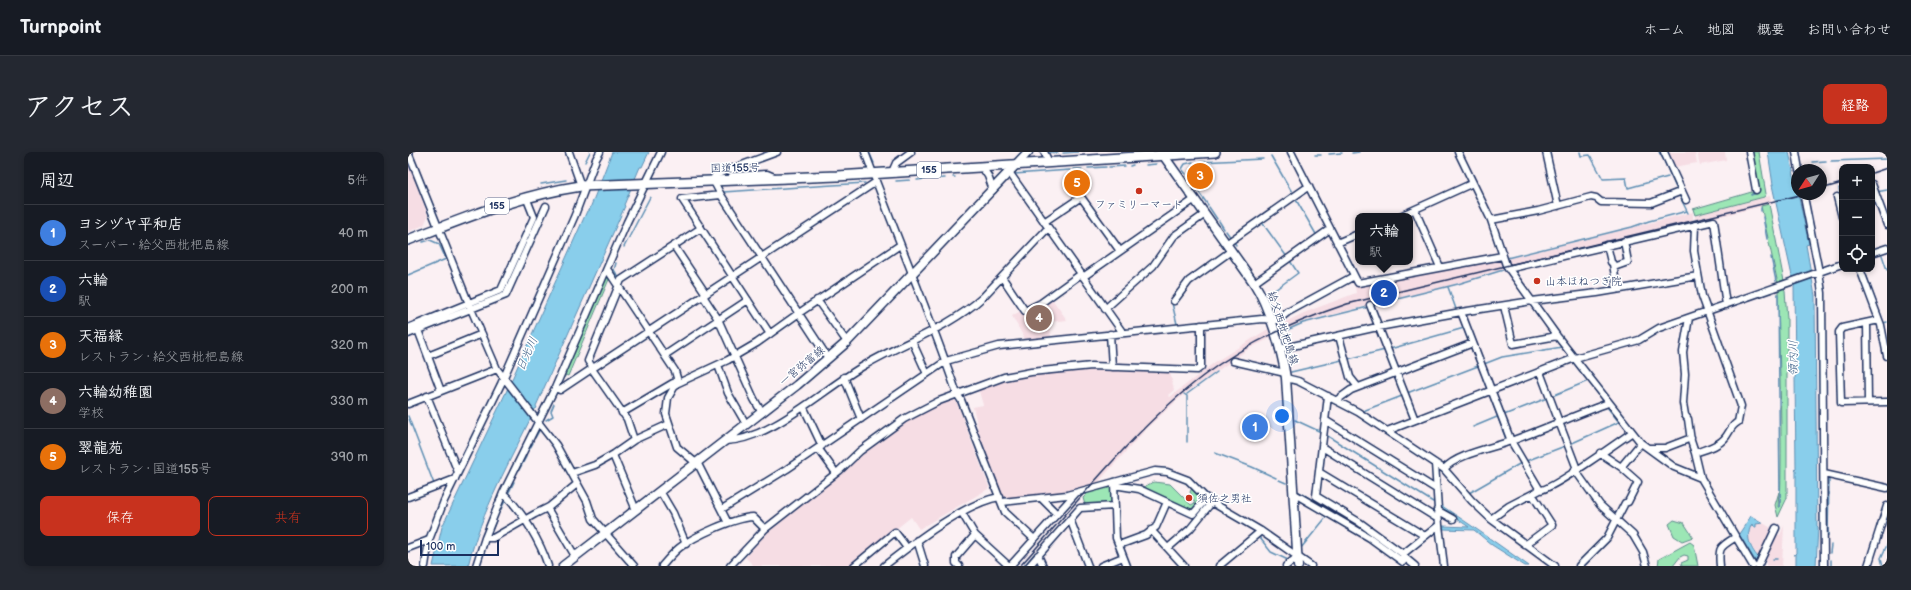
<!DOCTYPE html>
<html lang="ja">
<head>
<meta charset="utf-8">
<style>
	:root { --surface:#171b24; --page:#242831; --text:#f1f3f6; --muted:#9ea1a6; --line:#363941; --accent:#c8321e }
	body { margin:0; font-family:"Balsamiq Sans","Klee One",sans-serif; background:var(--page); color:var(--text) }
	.controls { position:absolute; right:12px; top:12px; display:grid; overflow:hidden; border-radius:8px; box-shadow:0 2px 6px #0003 }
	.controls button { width:36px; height:36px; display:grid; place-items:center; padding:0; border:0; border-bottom:1px solid var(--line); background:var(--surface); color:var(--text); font:20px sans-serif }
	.compass { position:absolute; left:1383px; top:12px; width:36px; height:36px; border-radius:50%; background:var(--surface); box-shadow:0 2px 6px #0003; rotate:234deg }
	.scale { position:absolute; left:12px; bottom:10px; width:79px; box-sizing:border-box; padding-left:4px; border:2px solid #1b2f5e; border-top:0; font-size:11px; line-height:14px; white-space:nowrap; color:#1b2f5e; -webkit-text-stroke:3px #fff; paint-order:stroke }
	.you { position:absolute; left:874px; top:264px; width:14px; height:14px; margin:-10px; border:3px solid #fff; border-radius:50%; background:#1a73e8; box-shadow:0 0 0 6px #1a73e833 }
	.badge { display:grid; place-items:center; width:26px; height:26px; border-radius:50%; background:var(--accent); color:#fff; font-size:13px; font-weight:700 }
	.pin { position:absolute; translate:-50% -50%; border:2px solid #fff; box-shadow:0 1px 4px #0006 }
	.popup { position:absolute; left:947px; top:61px; width:58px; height:52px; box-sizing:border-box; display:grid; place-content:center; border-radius:8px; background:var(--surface); filter:drop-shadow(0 1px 3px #0005); font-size:13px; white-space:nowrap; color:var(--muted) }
	.popup b { font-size:15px; color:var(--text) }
	.popup::after { content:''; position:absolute; left:50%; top:100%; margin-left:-8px; border:8px solid transparent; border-top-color:var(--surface) }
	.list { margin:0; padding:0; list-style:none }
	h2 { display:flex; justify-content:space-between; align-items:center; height:52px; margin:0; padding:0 16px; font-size:17px }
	h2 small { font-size:13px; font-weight:400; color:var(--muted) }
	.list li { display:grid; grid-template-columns:26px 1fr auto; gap:12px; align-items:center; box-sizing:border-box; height:56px; padding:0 16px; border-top:1px solid var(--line) }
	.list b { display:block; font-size:15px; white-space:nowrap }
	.list p { margin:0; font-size:13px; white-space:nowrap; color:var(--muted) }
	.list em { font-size:13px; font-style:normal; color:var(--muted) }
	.actions { display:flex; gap:8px; padding:12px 16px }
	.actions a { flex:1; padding:9px 0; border:1px solid var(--accent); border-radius:8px; text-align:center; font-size:14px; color:var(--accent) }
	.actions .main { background:var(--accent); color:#fff }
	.icon { flex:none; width:22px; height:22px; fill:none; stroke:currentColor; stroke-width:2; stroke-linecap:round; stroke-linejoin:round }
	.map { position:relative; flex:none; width:1479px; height:414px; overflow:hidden; border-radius:8px }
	header { display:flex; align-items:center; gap:24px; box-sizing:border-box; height:56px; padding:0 20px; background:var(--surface); border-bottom:1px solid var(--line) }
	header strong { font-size:19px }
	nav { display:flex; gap:22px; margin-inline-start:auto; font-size:14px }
	.intro { display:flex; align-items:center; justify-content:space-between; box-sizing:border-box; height:96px; padding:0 24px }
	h1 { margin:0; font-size:28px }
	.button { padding:10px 18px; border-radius:8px; background:var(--accent); color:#fff; font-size:14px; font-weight:700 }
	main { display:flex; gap:24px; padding:0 24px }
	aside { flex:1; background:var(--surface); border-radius:8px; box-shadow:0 2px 6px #0003 }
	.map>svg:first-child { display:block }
	.built { fill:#f6dde4 }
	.green { fill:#9ce6b5; stroke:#5c8a8a }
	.water { fill:#89ceeb; stroke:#5d8eb3 }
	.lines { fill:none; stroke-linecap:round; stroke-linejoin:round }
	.stream { stroke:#5d8eb3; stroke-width:1.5 }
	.minor-casing { stroke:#1b2f5e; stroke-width:9 }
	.major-casing { stroke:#1b2f5e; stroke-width:11 }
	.highway-casing { stroke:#1b2f5e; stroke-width:12 }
	.minor { stroke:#fff; stroke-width:6 }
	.major { stroke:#fff; stroke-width:8 }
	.highway { stroke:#fff; stroke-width:9 }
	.rail { stroke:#1b2f5e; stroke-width:1.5 }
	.poi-dot { fill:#c8321e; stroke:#fff; stroke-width:1.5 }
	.labels { text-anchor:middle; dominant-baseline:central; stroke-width:3; stroke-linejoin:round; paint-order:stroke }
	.shield { fill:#fff; stroke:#5f6d8e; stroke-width:1 }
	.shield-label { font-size:10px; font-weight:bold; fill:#1b2f5e }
	.street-label { font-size:11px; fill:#1b2f5e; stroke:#fff }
	.poi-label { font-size:11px; fill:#1b2f5e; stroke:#fff; text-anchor:start }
	.water-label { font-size:12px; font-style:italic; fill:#3c5f88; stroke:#fff }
</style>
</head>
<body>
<header>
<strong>Turnpoint</strong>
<nav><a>ホーム</a><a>地図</a><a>概要</a><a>お問い合わせ</a></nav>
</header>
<div class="intro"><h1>アクセス</h1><a class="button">経路</a></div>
<main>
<aside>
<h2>周辺<small>5件</small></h2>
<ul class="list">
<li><span class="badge" style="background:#3f7fe0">1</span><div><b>ヨシヅヤ平和店</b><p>スーパー · 給父西枇杷島線</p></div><em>40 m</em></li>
<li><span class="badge" style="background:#1a4fb4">2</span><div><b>六輪</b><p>駅</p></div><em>200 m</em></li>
<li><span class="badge" style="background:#e8710a">3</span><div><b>天福縁</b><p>レストラン · 給父西枇杷島線</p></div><em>320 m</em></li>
<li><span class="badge" style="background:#8d6e63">4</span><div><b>六輪幼稚園</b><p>学校</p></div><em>330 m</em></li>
<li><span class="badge" style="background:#e8710a">5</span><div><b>翠龍苑</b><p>レストラン · 国道155号</p></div><em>390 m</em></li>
</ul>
<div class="actions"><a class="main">保存</a><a>共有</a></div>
</aside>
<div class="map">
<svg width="1479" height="414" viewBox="0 0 1479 414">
	<rect width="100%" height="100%" fill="#fbf0f3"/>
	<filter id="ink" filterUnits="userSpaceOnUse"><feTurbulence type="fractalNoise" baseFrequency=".025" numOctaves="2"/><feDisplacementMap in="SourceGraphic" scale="8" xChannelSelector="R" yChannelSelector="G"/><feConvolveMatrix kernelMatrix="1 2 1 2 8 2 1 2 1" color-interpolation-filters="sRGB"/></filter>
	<g filter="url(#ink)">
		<path class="built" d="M1259 0H1287L1289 11 1266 15Z
			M1289 0H1317L1318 8 1292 13Z
			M0 11 20 64 16 73 0 80Z
			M1362 44 1364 52 1287 70V63Z
			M1285 60V70L1101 115 1098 107Z
			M1092 108 1094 109 1096 117 1040 134 894 170 871 181 869 174 898 160 948 141 947 134 979 126Z
			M644 147 659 168 642 170 643 186 618 189 604 164 614 158 620 162Z
			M860 177 863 186 842 196 775 243 741 274 685 336 654 342 598 348 595 345 568 278 570 275 565 255 575 253 570 236 595 227 662 217H722L762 220 766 238 760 243 762 245 807 210Z
			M547 246 581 335 580 337 511 377 503 365 442 414H346L338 406V404L360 380 428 326 463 295 513 261Z
			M1355 371 1363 376 1350 405 1340 389V378L1344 372 1348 375V372Z
			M1376 374 1374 414H1358V408L1360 406 1357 405 1368 382 1372 383Z"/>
		<path class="green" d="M1344 0H1351L1358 42 1356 45 1287 63 1285 57 1347 39 1349 40 1343 42V43L1350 41Z
			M1361 52 1376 129 1370 132 1353 54Z
			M200 122 202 125 160 224 158 223 150 234Z
			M1375 136 1377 138 1379 167V346L1370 365 1367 353 1371 340 1370 355H1372C1375 285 1371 211 1370 138Z
			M746 330 762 332 783 353 787 351 782 340 784 336H787L796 347 785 360 739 337 737 334Z
			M702 335 704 336V350L702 352 677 353 675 346 682 339Z
			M1266 368 1276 371 1285 385 1274 389 1266 384 1261 372Z
			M1282 390 1286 393 1290 414H1274L1273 411 1280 408V404L1276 403 1272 405 1265 414H1250L1251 407Z"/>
		<path class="water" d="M204 0H241L234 15H232L216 53 217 54 128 254 129 256 127 257C103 308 73 359 60 414H25L34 375 100 236 179 59H181Z
			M1360 0H1381L1401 92 1398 93 1407 144 1409 374 1410 375 1408 414H1388V403H1386L1388 401V318L1387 317 1388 316 1386 133 1364 33H1365Z
			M1031 352C1062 372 1091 393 1121 414H1117L1084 393 1066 378 1035 377V374L1061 375 1031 355Z
			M1343 364 1355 371 1348 372V375H1345L1344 372C1337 384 1342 396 1350 405L1348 410 1331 382Z"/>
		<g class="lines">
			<path class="stream" d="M461 0 466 11
				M640 0 650 1
				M1172 0 1173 4 1182 3 1195 27 1218 26 1220 36 1260 25
				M1251 0 1255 7
				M655 1 670 0
				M944 1 951 0
				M921 2 934 1
				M907 3H913
				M863 4 885 42
				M1256 9 1269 38
				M1423 9 1479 7
				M177 10 182 0
				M792 10 855 7
				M1404 10 1418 9
				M738 13 748 12
				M722 14 725 13
				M701 15 717 14
				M680 16 698 15
				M666 17H674
				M606 22 662 18
				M778 22 774 17 777 12 785 10
				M545 25H547
				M780 25 782 27
				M523 27 537 26
				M509 28 517 27
				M488 29 502 28
				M783 29 800 53
				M133 32 158 28
				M1431 36 1434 53
				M315 40 457 31
				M1468 40 1479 38
				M1271 43 1280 61
				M1343 43 1348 41
				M274 44 294 42
				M887 46 909 84
				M801 55 809 67
				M1353 56V59
				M132 59 134 55
				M1355 65 1359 87
				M811 69 816 77
				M853 69 879 105
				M818 79 823 86
				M826 90 828 93
				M216 95 242 45
				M1474 103 1479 118
				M1363 105 1368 129
				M1099 106 1224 75 1241 69 1279 59
				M208 111 206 118 211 126
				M1456 117 1472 162
				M677 120 688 112
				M0 123 38 107 31 92 22 88 15 90
				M1040 135 1048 157
				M1370 142 1372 348 1371 355
				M860 143 890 121 882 109
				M87 144 95 141 131 62
				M764 151 769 172
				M965 153 1050 132 1095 118
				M1051 163 1060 188
				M1475 170V171L1479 170
				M879 178 895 171 960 155
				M1063 196 1075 225
				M982 197 1056 176
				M940 207 977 198
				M1166 211 1195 248
				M1076 212 1094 205 1154 195
				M883 220 934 208
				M1075 227 1079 237
				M999 241 1070 214
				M776 242 779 244V290
				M779 242 809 220
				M1081 242 1098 287
				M1144 244 1180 229
				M955 259 994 244
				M1096 263 1139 246
				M0 264 26 332
				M138 268 145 264 143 259 146 252
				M887 268 913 280
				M1065 275 1089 265
				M918 283 1025 350
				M127 286 132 277
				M1162 292 1211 270 1199 255
				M121 298 125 291
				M807 301 844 315 868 326
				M1118 309 1157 294
				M111 318 118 305
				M871 328 878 331
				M4 340 22 333
				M101 340 106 330
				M891 340 958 379 992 404
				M1061 341 1113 311
				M1123 347 1139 371
				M92 359 98 347
				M82 384 88 368
				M1420 384 1421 327
				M852 386 863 400 880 408 882 407
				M893 396 920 363
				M1422 401 1423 393
				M1365 407H1369
				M616 414 627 401
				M1423 414V408
				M1475 414 1473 406 1479 393"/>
			<defs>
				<path id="minor" d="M0 0 63 157 89 217 148 293 179 349 185 367 226 414
					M161 0 173 34
					M369 0 307 23 305 28 313 43 420 206
					M457 0C487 81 521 160 549 242L553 248 597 360 626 387
					M636 0 641 10
					M883 0 950 131 1094 104
					M1050 0 1083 68 1098 113 1149 184 1233 291 1266 315 1293 326
					M1138 0 1150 54
					M1256 0 1278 48
					M1341 0 1348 38
					M1388 0 1391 18
					M574 15 580 24 585 38
					M484 20 488 11 503 0
					M601 20 715 181
					M324 24 359 22 366 25
					M1464 32 1479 73
					M313 43 274 47 362 182
					M1396 45 1411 120 1414 141 1416 414
					M1429 45 1434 65
					M1007 58 1032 115
					M992 64 1065 31
					M1083 68 1130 59 1183 45 1188 46 1193 50 1243 51 1274 39
					M636 70 673 45 712 99
					M1287 73 1286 99 1294 144 1333 254 1330 270C1322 274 1322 281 1316 287 1309 295 1297 297 1287 301L1293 326 1345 414
					M929 91 950 82
					M818 92 901 34
					M1199 93 1203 110 1205 112 1209 137
					M266 94 298 142
					M1464 101 1479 96
					M1206 115 1220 110 1216 89
					M199 117 267 219 269 226 268 232 260 246 258 262 269 295 288 311
					M1100 117 1306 69 1318 153
					M1452 117 1473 173 1479 204
					M594 125 617 159 633 151 673 122
					M675 125 787 47
					M846 131 922 77
					M295 144 310 167 346 247 354 261
					M409 148 439 190
					M766 149 781 129 823 99
					M962 153 1007 268
					M1096 154 1105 192 1149 184
					M697 157 745 114 766 84 797 62
					M1053 160 1103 289 1132 338
					M1281 166 1275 200 1277 222 1275 251 1277 263 1280 267 1283 289 1287 301
					M1471 168 1434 176 1431 180 1433 251 1479 250
					M1459 171 1460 250
					M0 176 93 138 126 65 118 45
					M10 178 33 239
					M0 182 98 143 138 54
					M702 182 704 215
					M931 184 942 225 950 235
					M504 189 519 222
					M871 197 965 176 1053 160 1124 149 1189 141 1290 124
					M257 203 340 148
					M20 204 74 182
					M538 209 591 194 854 167 869 168 874 165 880 160 946 124
					M825 209 877 221
					M310 213 320 241 338 272
					M185 216 180 209 213 128 293 76
					M184 217 219 267 226 288
					M1132 220 1169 317
					M436 225 453 267
					M878 226 890 229 950 260 1036 317 1064 349 1083 367 1147 414
					M147 236 152 238 185 216 468 30
					M19 244 50 320
					M920 244 908 344 951 370 995 402 1031 373 1027 311
					M929 248 943 238 1065 191
					M0 252 89 217
					M396 256 414 294
					M214 261 265 231 268 232 320 208 349 191 391 161 492 93
					M917 268 1028 337
					M979 279 1167 206 1231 188 1251 176 1434 112
					M317 289C364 288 416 236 457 213 496 190 541 176 575 145L640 76
					M914 295 1030 367
					M410 296 428 321
					M1241 296H1257L1283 286
					M1192 301 1213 315
					M205 303 228 358
					M289 310 320 371
					M1036 317C1049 302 1084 296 1103 289 1136 277 1168 263 1200 251
					M1167 318 1192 353 1225 383 1235 400 1239 414
					M911 320 1017 384
					M164 321 187 313 206 302 226 288 261 272
					M1416 322 1479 336
					M706 330 708 386 719 414
					M706 333 731 337 785 362 799 346
					M252 339 265 361 278 392
					M95 341C113 357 133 391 140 414
					M885 341 962 386 995 410
					M0 345 47 327
					M633 346 649 362
					M594 350 659 343 747 319 759 320 780 328 800 348 853 379 903 414
					M139 356 167 404
					M314 357 379 317 538 209
					M1029 358 1045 367
					M554 361 567 383 601 414
					M662 367 680 414
					M1083 367 1101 354 1132 338C1142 339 1210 290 1223 281
					M1031 373 1036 414
					M743 378 776 414
					M77 386H85L127 362 141 355 169 332
					M509 388 517 414
					M711 393 738 383 748 375 759 350
					M1117 393 1144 373 1124 342
					M0 396 21 388
					M760 396 782 377 804 350
					M630 403 635 414
					M995 404 1007 414
					M17 414 21 388 36 349 93 232 167 63 188 7 192 0
					M68 414 77 386 95 341 147 236 219 70 253 0
					M254 414C259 408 265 401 271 396 286 384 326 366 345 365L357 377
					M322 414 357 377 431 319 452 299 496 267 531 249 596 225 623 220 684 214 789 218 793 215V173
					M446 414 487 380 499 396
					M476 414C504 392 558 350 592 345
					M551 414 548 411V405L567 383
					M602 414 668 341
					M621 414 672 356 707 354
					M693 414 715 405
					M811 414 853 379
					M878 414 889 405
					M1171 414 1199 386 1217 351 1220 350 1230 330 1213 315 1233 291
					M1312 414C1310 395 1312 395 1328 385
					M1350 414 1368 376
					M1460 414 1479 354"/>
				<path id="major" d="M753 0 846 131C861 154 874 199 878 226L890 414
					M155 414 389 233 439 190 620 0"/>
				<path id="highway" d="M0 88C57 66 112 43 173 34L429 24 807 0"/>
			</defs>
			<use href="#minor" class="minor-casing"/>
			<use href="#major" class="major-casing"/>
			<use href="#highway" class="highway-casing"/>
			<use href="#minor" class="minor"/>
			<use href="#major" class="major"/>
			<use href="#highway" class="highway"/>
			<path class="rail" d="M1464 21 1479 16
				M1413 37 1434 31
				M612 414C670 350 727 276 795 224 838 191 888 169 939 152L1396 42"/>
		</g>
	</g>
	<g class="poi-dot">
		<circle cx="731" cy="39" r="4"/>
		<circle cx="1129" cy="129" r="4"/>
		<circle cx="781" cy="346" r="4"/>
	</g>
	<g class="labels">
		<g class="shield">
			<rect x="509" y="10" width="24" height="16" rx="3"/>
			<rect x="77" y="46" width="24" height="16" rx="3"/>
		</g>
		<g class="shield-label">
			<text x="521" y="18">155</text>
			<text x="89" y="54">155</text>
		</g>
		<g class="street-label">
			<text transform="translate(327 16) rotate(-1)">国道155号</text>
			<text transform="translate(875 176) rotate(72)">給父西枇杷島線</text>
			<text transform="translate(394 214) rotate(-40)">一宮弥富線</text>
		</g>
		<g class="poi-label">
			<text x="731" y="52" text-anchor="middle">ファミリーマート</text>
			<text x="1137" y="129">山本ほねつぎ院</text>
			<text x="789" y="346">須佐之男社</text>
		</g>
		<g class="water-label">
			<text transform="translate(119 202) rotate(-66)">日光川</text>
			<text transform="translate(1385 206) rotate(-90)">領内川</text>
		</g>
	</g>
</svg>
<div class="controls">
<button>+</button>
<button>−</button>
<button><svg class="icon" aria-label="locate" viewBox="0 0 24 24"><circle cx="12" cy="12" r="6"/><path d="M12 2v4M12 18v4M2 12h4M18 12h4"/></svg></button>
</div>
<svg class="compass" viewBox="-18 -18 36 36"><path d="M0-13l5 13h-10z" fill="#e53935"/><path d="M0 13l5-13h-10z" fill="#9ea1a6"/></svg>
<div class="scale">100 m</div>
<div class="you"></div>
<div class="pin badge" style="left:847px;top:275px;background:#3f7fe0">1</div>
<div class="pin badge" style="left:976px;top:141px;background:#1a4fb4">2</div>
<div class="popup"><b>六輪</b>駅</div>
<div class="pin badge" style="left:792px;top:24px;background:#e8710a">3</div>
<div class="pin badge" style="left:631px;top:166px;background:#8d6e63">4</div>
<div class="pin badge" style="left:669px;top:31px;background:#e8710a">5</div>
</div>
</main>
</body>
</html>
